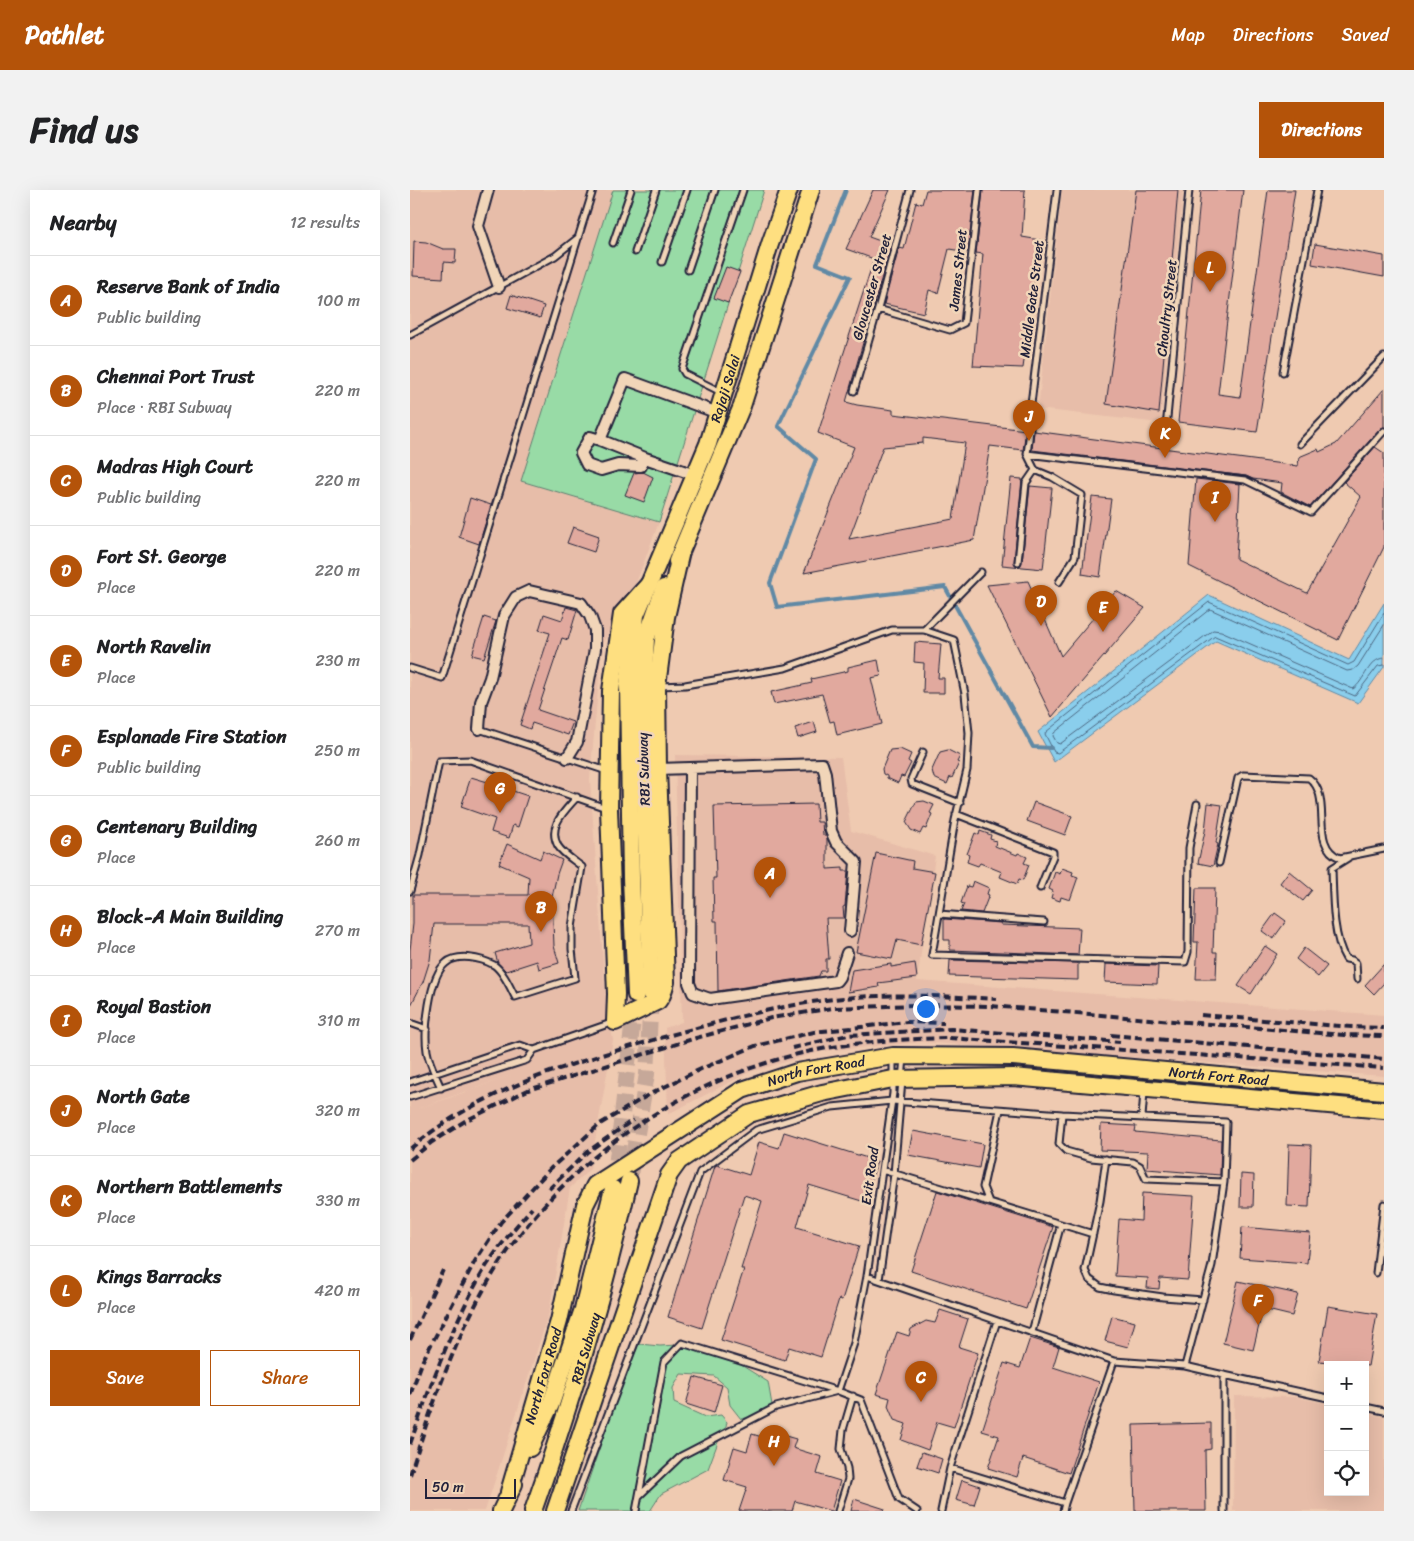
<!DOCTYPE html>
<html lang="en">
<head>
<meta charset="utf-8">
<style>
	:root { --surface:#fff; --page:#f2f2f2; --text:#202124; --muted:#757577; --line:#e0e0e0; --accent:#b45309 }
	body { margin:0; font-family:Sriracha,sans-serif; background:var(--page); color:var(--text) }
	.controls { position:absolute; right:15px; bottom:15px; display:grid; overflow:hidden; border-radius:0px; box-shadow:0 5px 20px #0002 }
	.controls button { width:45px; height:45px; display:grid; place-items:center; padding:0; border:0; border-bottom:1px solid var(--line); background:var(--surface); color:var(--text); font:25px sans-serif }
	.scale { position:absolute; left:15px; bottom:12px; width:91px; box-sizing:border-box; padding-left:5px; border:2px solid #22223b; border-top:0; font-size:14px; line-height:18px; white-space:nowrap; color:#22223b; -webkit-text-stroke:4px #f1d5b8; paint-order:stroke }
	.you { position:absolute; left:515px; top:818px; width:18px; height:18px; margin:-12px; border:4px solid #fff; border-radius:50%; background:#1a73e8; box-shadow:0 0 0 8px #1a73e833 }
	.badge { display:grid; place-items:center; width:32px; height:32px; border-radius:50%; background:var(--accent); color:#fff; font-size:16px; font-weight:700 }
	.pin { position:absolute; translate:-50% -41px; filter:drop-shadow(0 1px 2px #0008) }
	.pin::after { content:''; position:absolute; top:26px; width:18px; height:15px; background:inherit; clip-path:polygon(0 0,100% 0,50% 100%) }
	.list { margin:0; padding:0; list-style:none }
	h2 { display:flex; justify-content:space-between; align-items:center; height:65px; margin:0; padding:0 20px; font-size:21px }
	h2 small { font-size:16px; font-weight:400; color:var(--muted) }
	.list li { display:grid; grid-template-columns:32px 1fr auto; gap:15px; align-items:center; box-sizing:border-box; height:90px; padding:0 20px; border-top:1px solid var(--line) }
	.list b { display:block; font-size:19px; white-space:nowrap }
	.list p { margin:0; font-size:16px; white-space:nowrap; color:var(--muted) }
	.list em { font-size:16px; font-style:normal; color:var(--muted) }
	.actions { display:flex; gap:10px; padding:15px 20px }
	.actions a { flex:1; padding:11px 0; border:1px solid var(--accent); border-radius:0px; text-align:center; font-size:18px; color:var(--accent) }
	.actions .main { background:var(--accent); color:#fff }
	.icon { flex:none; width:28px; height:28px; fill:none; stroke:currentColor; stroke-width:2; stroke-linecap:round; stroke-linejoin:round }
	.map { position:relative; flex:none; width:974px; height:1321px; overflow:hidden; border-radius:0px }
	header { display:flex; align-items:center; gap:30px; box-sizing:border-box; height:70px; padding:0 25px; background:var(--accent); color:#fff }
	header strong { font-size:24px }
	nav { display:flex; gap:28px; margin-inline-start:auto; font-size:18px }
	.intro { display:flex; align-items:center; justify-content:space-between; box-sizing:border-box; height:120px; padding:0 30px }
	h1 { margin:0; font-size:35px }
	.button { padding:12px 22px; border-radius:0px; background:var(--accent); color:#fff; font-size:18px; font-weight:700 }
	main { display:flex; gap:30px; padding:0 30px }
	aside { flex:1; background:var(--surface); border-radius:0px; box-shadow:0 5px 20px #0002 }
	.map>svg:first-child { display:block }
	.built { fill:#e7bda9; fill-rule:evenodd }
	.green { fill:#98dba6; stroke:#5d7e70 }
	.water { fill:#8aceec; stroke:#6089a5 }
	.lines { fill:none; stroke-linecap:round; stroke-linejoin:round }
	.shore { stroke:#4c6782; stroke-width:1 }
	.stream { stroke:#6089a5; stroke-width:4 }
	.building { fill:#e1a99e; stroke:#22223b; fill-rule:evenodd }
	.primary-tunnel { stroke:#c6a899; stroke-width:16; stroke-dasharray:16 8; stroke-linecap:butt }
	.service-casing { stroke:#22223b; stroke-width:9 }
	.minor-casing { stroke:#22223b; stroke-width:14 }
	.primary-casing { stroke:#22223b; stroke-width:20 }
	.service { stroke:#f1d5b8; stroke-width:5 }
	.minor { stroke:#f1d5b8; stroke-width:10 }
	.primary { stroke:#fedf80; stroke-width:16 }
	.rail { stroke:#22223b; stroke-width:4; stroke-dasharray:8 4; stroke-linecap:butt }
	.labels { text-anchor:middle; dominant-baseline:central; stroke-width:5; stroke-linejoin:round; paint-order:stroke }
	.street-label { font-size:14px; fill:#22223b; stroke:#f1d5b8 }
</style>
</head>
<body>
<header>
<strong>Pathlet</strong>
<nav><a>Map</a><a>Directions</a><a>Saved</a></nav>
</header>
<div class="intro"><h1>Find us</h1><a class="button">Directions</a></div>
<main>
<aside>
<h2>Nearby<small>12 results</small></h2>
<ul class="list">
<li><span class="badge">A</span><div><b>Reserve Bank of India</b><p>Public building</p></div><em>100 m</em></li>
<li><span class="badge">B</span><div><b>Chennai Port Trust</b><p>Place · RBI Subway</p></div><em>220 m</em></li>
<li><span class="badge">C</span><div><b>Madras High Court</b><p>Public building</p></div><em>220 m</em></li>
<li><span class="badge">D</span><div><b>Fort St. George</b><p>Place</p></div><em>220 m</em></li>
<li><span class="badge">E</span><div><b>North Ravelin</b><p>Place</p></div><em>230 m</em></li>
<li><span class="badge">F</span><div><b>Esplanade Fire Station</b><p>Public building</p></div><em>250 m</em></li>
<li><span class="badge">G</span><div><b>Centenary Building</b><p>Place</p></div><em>260 m</em></li>
<li><span class="badge">H</span><div><b>Block-A Main Building</b><p>Place</p></div><em>270 m</em></li>
<li><span class="badge">I</span><div><b>Royal Bastion</b><p>Place</p></div><em>310 m</em></li>
<li><span class="badge">J</span><div><b>North Gate</b><p>Place</p></div><em>320 m</em></li>
<li><span class="badge">K</span><div><b>Northern Battlements</b><p>Place</p></div><em>330 m</em></li>
<li><span class="badge">L</span><div><b>Kings Barracks</b><p>Place</p></div><em>420 m</em></li>
</ul>
<div class="actions"><a class="main">Save</a><a>Share</a></div>
</aside>
<div class="map">
<svg width="974" height="1321" viewBox="0 0 974 1321">
	<rect width="100%" height="100%" fill="#efcab1"/>
	<filter id="ink" filterUnits="userSpaceOnUse"><feTurbulence type="fractalNoise" baseFrequency=".02" numOctaves="2"/><feDisplacementMap in="SourceGraphic" scale="10" xChannelSelector="R" yChannelSelector="G"/><feConvolveMatrix kernelMatrix="1 2 1 2 8 2 1 2 1" color-interpolation-filters="sRGB"/></filter>
	<g filter="url(#ink)">
		<path class="built" d="M0 0H203L111 291 249 332 223 401 192 454 180 589 195 799 203 850 180 979 160 998 139 1123 75 1321H0ZM102 885 39 908 9 918Z
			M652 0H773L750 233 628 219Z
			M265 565 431 567 441 641 525 666 507 791 974 825V886L512 852 414 861 340 882 258 924 255 838 272 832Z
			M824 1206 886 1207 918 1214V1302H955V1223L974 1227V1321H823Z"/>
		<path class="green" d="M203 0H354L249 332 111 291Z
			M229 1154 250 1156 285 1154 312 1163 358 1192 362 1215 352 1225 331 1229 320 1215 317 1197 304 1186 271 1184 263 1198 264 1213 295 1227 311 1225 317 1232 313 1247 308 1252 298 1279 251 1304 240 1321H168L210 1198Z"/>
		<path class="water" d="M799 405 939 470 974 413V477L948 513 806 451 644 572 628 542Z"/>
		<g class="lines">
			<path class="shore" d="M974 423 944 472 938 475 799 412 636 542 635 544 644 562 648 563 805 446 945 506 968 476 974 475
				M974 435 948 476 943 480 937 481 800 419 644 543 643 546 647 553 650 554 803 440 811 441 943 499C955 491 958 469 974 468"/>
			<path class="stream" d="M436 0 407 74 440 87 368 236 406 269 360 393 367 417 535 397 623 557 641 558"/>
		</g>
		<path class="building" d="M463 0H480L459 47 481 55 436 212 447 215 483 220V224L616 240 613 260 580 256 564 350 394 383 444 257 408 243 464 69 436 59ZM513 248 555 253 543 329 439 349 473 257 513 253Z
			M516 0H565L558 62 539 59 528 103 519 100 514 123 474 114 489 58 494 59 506 12 512 14Z
			M573 0H615L612 47 630 50 613 178 563 176 573 64 566 63Z
			M726 0H768L749 223 696 214Z
			M791 0H833L808 204 830 207 858 0H885L847 242 768 232Z
			M4 51 16 52 33 59H46L45 73 34 72 33 88 3 86Z
			M905 54 974 66V87L902 74Z
			M316 77 330 82 318 113 304 108Z
			M101 105 134 116 130 128 97 118Z
			M974 199V237L971 238 900 317 871 302 872 293 843 289 836 286 622 260 624 241 888 276 889 267 908 259 909 262 926 254Z
			M965 257 974 263V357L928 450 779 376 786 289 830 294 826 369 897 403 951 307 934 292Z
			M233 282 243 287 234 312 215 305 224 283Z
			M601 288 612 289 604 372 607 376H610L612 372 620 296 642 298 633 379 592 375Z
			M682 307 701 309 690 387 672 384Z
			M60 308 81 315 69 354 49 347Z
			M163 337 189 346 184 362 157 353Z
			M618 391 651 466 706 401 735 418 642 527 577 395Z
			M156 417 167 420 158 450 152 448 128 520 163 532 158 545 122 533 120 539 110 535 140 443 129 440 134 424 152 430Z
			M74 427 86 431 74 468 62 465Z
			M505 452 531 454 528 488H534V503H513L514 473 504 472Z
			M468 470 471 486 461 488 472 534 427 545 424 531 420 532 412 504 364 514 361 502 402 493 401 489 438 481V477Z
			M404 532 407 542 388 548 385 538Z
			M490 559 501 564 498 571 501 573 494 587 491 586 488 593 477 588V586L473 584 472 579 480 560Z
			M538 560 550 566 547 572 549 573 542 588 540 587 537 594 524 588 522 580 530 562Z
			M61 587 81 593 92 592 100 600 118 606 108 637 103 635 99 648 81 642 85 629 51 617Z
			M514 611 524 615 520 623 522 624 516 639 513 638 510 644 501 640 496 632 506 612Z
			M624 612 662 626 655 645 617 631Z
			M798 613 812 615 806 653 808 654 803 676 788 673 795 641Z
			M406 614 407 632H412L413 645H415L417 648V679L433 678V681H438L435 716 433 717 434 728H416L419 769H416V781H411L409 786 308 801 307 731H304L303 688H306L304 616Z
			M570 641 581 645 580 649 586 651 585 656 607 665 608 663 617 667 614 673 619 675 613 690 609 689 607 694 590 687 592 682 570 673 568 676 557 672 559 665 557 664 565 643 569 645Z
			M97 654 130 669 133 661 152 670 147 684 142 707 144 756 149 773 129 779 127 771 96 781 88 773 85 763 119 753 118 734H24L20 770 13 792 0 817V760L3 734V705H118L119 687 89 674Z
			M466 663 503 671 502 678 525 682 511 755 487 750 482 769 446 762Z
			M652 678 663 682 662 685 668 687 660 710 651 707 650 711 641 708 643 701 639 699 645 682 650 684Z
			M879 681 902 700 893 711 870 693Z
			M563 691 579 698 577 704 579 705 572 723 551 721 554 714 551 713 557 696 561 697Z
			M786 698H805L803 762H807L806 789H786L788 752H784Z
			M865 723 876 731 863 749 852 741Z
			M534 729 591 733V735L670 738 668 765 540 760V750H534Z
			M855 756 867 764 841 804 828 796Z
			M894 758 917 776 908 787 886 769Z
			M540 770 668 773V790L539 786Z
			M505 773 507 788 468 793 469 797 438 802 442 780 481 774V777Z
			M696 774 748 776 747 794 695 792Z
			M974 774V793L964 804 955 795Z
			M691 934 726 936 725 942 811 950 810 985 737 979 738 962 690 960Z
			M503 941 573 954 569 978 498 965Z
			M374 942 467 971 455 1012 399 995 387 1037 449 1056 432 1110 429 1109 411 1167 379 1157 375 1170 311 1150 334 1079H331L352 1011 334 1005 292 1138 258 1127 305 976 307 975 339 985 349 952 369 958Z
			M879 954 901 955 899 1017 877 1016Z
			M831 984 844 985 843 1017H830Z
			M527 1001 643 1037 616 1119 501 1081Z
			M732 1003 784 1006 778 1090 750 1088 749 1099 737 1098 738 1088 705 1086 709 1029 731 1031Z
			M832 1037 900 1043 897 1073 830 1068Z
			M828 1091 888 1104 882 1126 853 1119 843 1160 813 1153Z
			M918 1116 967 1124 958 1176 909 1171Z
			M530 1120 558 1129 549 1157 568 1163 544 1237 527 1232 518 1260 491 1250 496 1234 484 1230 478 1216 480 1208 466 1204 487 1142 499 1146 501 1139 516 1131 525 1133Z
			M702 1126 725 1132 718 1157 695 1151Z
			M620 1148 649 1157 643 1177 689 1192 659 1283 613 1268 607 1287 578 1278 589 1246 572 1241 594 1173 610 1178Z
			M284 1187 312 1195 304 1223 276 1214Z
			M801 1233V1259L795 1260 796 1321H725L723 1235Z
			M342 1244 369 1252 372 1245 386 1249 383 1258 412 1267 407 1284 430 1291 421 1321 385 1311 382 1321H329L337 1297 314 1290 324 1257 337 1261Z
			M512 1262 532 1269 528 1283 507 1276Z
			M552 1290 570 1296 564 1315 546 1310Z
			M444 1309 475 1319 474 1321H441Z"/>
		<g class="lines">
			<path class="primary-tunnel" d="M219 991 237 884 241 804
				M204 994 225 812"/>
			<defs>
				<path id="service" d="M647 0 620 222V241L617 264 625 280 642 287 672 305 665 367 649 392
					M203 53 221 0
					M225 62 246 0
					M252 72 277 0
					M278 80 305 0
					M468 119 540 140 554 133 569 0
					M0 145 145 66 169 47
					M873 182 907 0
					M444 201 468 119 500 0
					M311 202 275 184 272 179 333 0
					M756 238 779 0
					M890 254 974 167
					M617 264 835 290 901 322 974 241
					M608 372 616 293 625 280
					M514 440 571 382
					M0 478 32 488 183 0
					M250 496 275 495 375 478 482 440H514L544 450 555 504 559 543 557 580 545 630 522 765 775 772 778 762 779 658 787 614
					M69 539 197 581
					M513 562 501 589 502 594 550 613
					M546 624 643 662V666L630 698
					M938 668 922 678C923 704 922 747 936 769L942 770 946 773 947 789
					M809 673 828 588 833 585 899 588C924 607 898 655 930 668L974 659
					M0 701 10 665 29 571 60 570 196 618
					M529 724 634 732
					M0 833 17 839
					M483 867V903L457 1086 444 1153 428 1201 451 1210 489 1309 507 1321
					M0 892 110 855 124 860
					M31 898C26 886 19 873 17 861 14 842 19 786 36 773 48 763 71 768 84 775 93 781 100 797 105 807L165 788 162 759V737L172 677C165 671 153 664 148 656 137 636 155 621 167 607
					M0 907 117 870 124 860 204 832
					M590 920 573 997 579 1012 683 1044
					M652 924 649 954 656 961 681 968 723 972 730 976 736 989 814 992 802 1075 775 1176 814 1185
					M732 927 734 902
					M696 969 690 1011 675 1080 679 1089 690 1097 704 1100 753 1107 793 1110
					M472 980 579 1012
					M966 1083 974 1014
					M457 1086 704 1171 655 1313 540 1278
					M469 1090 484 984 494 867
					M622 1142 651 1034
					M704 1171 775 1176
					M955 1217 974 1221
					M229 1306 271 1266 366 1217 428 1201
					M161 1321 290 982 346 940 422 917 482 911 652 924 816 932 814 992
					M226 1321 254 1172 272 1153 428 1201
					M428 1321 438 1289 437 1278 431 1259 433 1240 443 1206
					M531 1321 540 1278 587 1131
					M653 1321 655 1313
					M814 1321V1185L918 1208"/>
				<path id="minor" d="M78 0 68 36 89 97
					M190 250 235 268
					M285 285 235 268 231 276 208 275 191 280 177 275 171 263 180 247 190 250 215 189 308 223
					M69 539 71 512 80 488 94 426 106 407 119 401 171 413 180 426 185 440V459L167 552 157 568
					M280 578 279 793 283 803 300 809 426 791 429 787 437 763
					M248 579 412 574 415 583 421 641 426 652 446 672 440 741"/>
				<g id="primary">
					<path d="M267 371 332 216 401 0"/>
					<path d="M239 394 212 424 201 501 199 619 206 804 205 832 248 811 252 805 256 792 248 579 247 496 256 427 271 361"/>
					<path d="M241 804 232 516 236 449 254 398"/>
					<path id="s1" d="M226 805 221 688 218 495 226 425 298 254 360 54 379 0"/>
					<path d="M120 1258 141 1214 173 1119 203 999"/>
					<path id="s2" d="M99 1302 149 1131 175 1015 185 995 332 900 387 882 483 866 603 867 974 901"/>
					<path d="M91 1321 104 1294"/>
					<path id="s3" d="M123 1321C161 1213 194 1103 219 991"/>
					<path d="M145 1321 259 985 269 971 339 924 412 903 483 889 603 887 974 920"/>
				</g>
			</defs>
			<use href="#service" class="service-casing"/>
			<use href="#minor" class="minor-casing"/>
			<use href="#primary" class="primary-casing"/>
			<use href="#service" class="service"/>
			<use href="#minor" class="minor"/>
			<use href="#primary" class="primary"/>
			<path class="rail" d="M791 825 942 837 974 838
				M701 845 974 869
				M382 858 438 845 541 839 710 852
				M0 959C71 898 166 872 254 847 310 831 367 816 424 809 479 803 533 806 587 809
				M0 970 22 952 55 931 118 900 286 848 361 828 423 818 503 815 581 816 934 845 974 846
				M139 999 177 962 223 930
				M0 1150 33 1080
				M0 1205 13 1170 65 1071 91 1032 141 978 190 934 240 904 291 879 345 856 404 842 497 832 534 833
				M0 1254C21 1194 44 1129 77 1075 90 1055 106 1036 122 1018
				M0 1285C21 1217 48 1139 86 1079 153 972 266 894 388 864 438 852 489 849 539 848L974 878"/>
		</g>
	</g>
	<g class="labels">
		<g class="street-label">
			<text transform="translate(548 80) rotate(-84)">James Street</text>
			<text transform="translate(462 97) rotate(-74)">Gloucester Street</text>
			<text transform="translate(622 109) rotate(-83)">Middle Gate Street</text>
			<text transform="translate(757 118) rotate(-84)">Choultry Street</text>
			<text stroke="none"><textPath href="#s1" startOffset="624">Rajaji Salai</textPath></text>
			<text transform="translate(234 579) rotate(-92)">RBI Subway</text>
			<text stroke="none"><textPath href="#s2" startOffset="571">North Fort Road</textPath></text>
			<text stroke="none"><textPath href="#s2" startOffset="976">North Fort Road</textPath></text>
			<text transform="translate(460 986) rotate(-82)">Exit Road</text>
			<text stroke="none"><textPath href="#s3" startOffset="171">RBI Subway</textPath></text>
			<text stroke="none"><textPath href="#s2" startOffset="121">North Fort Road</textPath></text>
		</g>
	</g>
</svg>
<div class="controls">
<button>+</button>
<button>−</button>
<button><svg class="icon" aria-label="locate" viewBox="0 0 24 24"><circle cx="12" cy="12" r="6"/><path d="M12 2v4M12 18v4M2 12h4M18 12h4"/></svg></button>
</div>
<div class="scale">50 m</div>
<div class="you"></div>
<div class="pin badge" style="left:360px;top:708px">A</div>
<div class="pin badge" style="left:131px;top:742px">B</div>
<div class="pin badge" style="left:511px;top:1212px">C</div>
<div class="pin badge" style="left:631px;top:436px">D</div>
<div class="pin badge" style="left:693px;top:442px">E</div>
<div class="pin badge" style="left:848px;top:1135px">F</div>
<div class="pin badge" style="left:90px;top:623px">G</div>
<div class="pin badge" style="left:364px;top:1276px">H</div>
<div class="pin badge" style="left:805px;top:332px">I</div>
<div class="pin badge" style="left:619px;top:251px">J</div>
<div class="pin badge" style="left:755px;top:268px">K</div>
<div class="pin badge" style="left:800px;top:102px">L</div>
</div>
</main>
</body>
</html>
